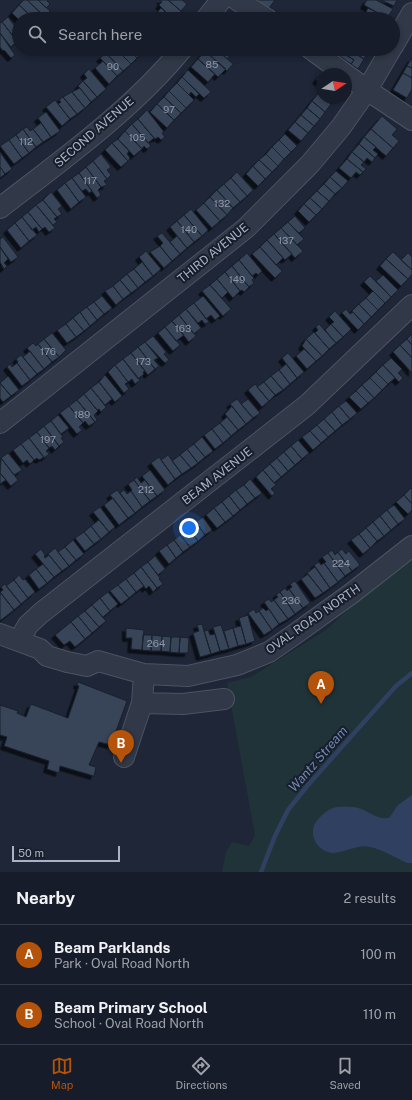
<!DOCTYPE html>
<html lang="en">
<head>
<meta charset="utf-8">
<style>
	:root { --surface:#161c29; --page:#1f2531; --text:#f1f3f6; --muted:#9ea1a8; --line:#353a46; --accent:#b45309 }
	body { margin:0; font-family:"Public Sans",sans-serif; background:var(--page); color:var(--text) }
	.compass { position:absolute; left:316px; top:68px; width:36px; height:36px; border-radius:50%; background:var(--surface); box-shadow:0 2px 6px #0003; rotate:78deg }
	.scale { position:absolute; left:12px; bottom:10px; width:108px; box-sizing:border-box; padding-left:4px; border:2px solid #abb2c5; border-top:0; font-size:11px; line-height:14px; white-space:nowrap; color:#abb2c5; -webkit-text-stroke:3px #171e2b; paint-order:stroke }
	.you { position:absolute; left:189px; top:528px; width:14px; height:14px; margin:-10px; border:3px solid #fff; border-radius:50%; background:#1a73e8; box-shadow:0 0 0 6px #1a73e833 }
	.badge { display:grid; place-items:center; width:26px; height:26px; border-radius:50%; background:var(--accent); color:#fff; font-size:13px; font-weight:700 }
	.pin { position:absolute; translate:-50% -33px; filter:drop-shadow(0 1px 2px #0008) }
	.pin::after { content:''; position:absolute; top:21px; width:14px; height:12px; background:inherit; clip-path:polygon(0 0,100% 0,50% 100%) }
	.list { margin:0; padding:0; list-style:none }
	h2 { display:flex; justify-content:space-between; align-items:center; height:52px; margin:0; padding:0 16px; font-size:17px }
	h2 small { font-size:13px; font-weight:400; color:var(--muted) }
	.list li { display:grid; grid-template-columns:26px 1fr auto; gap:12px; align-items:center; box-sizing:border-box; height:60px; padding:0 16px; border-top:1px solid var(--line) }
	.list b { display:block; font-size:15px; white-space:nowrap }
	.list p { margin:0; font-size:13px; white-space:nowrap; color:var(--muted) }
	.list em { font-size:13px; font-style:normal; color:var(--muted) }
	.icon { flex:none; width:22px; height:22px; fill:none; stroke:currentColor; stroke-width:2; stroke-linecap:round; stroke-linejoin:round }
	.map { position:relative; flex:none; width:412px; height:872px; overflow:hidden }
	.search { position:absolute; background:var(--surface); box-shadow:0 2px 6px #0003; left:12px; right:12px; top:12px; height:44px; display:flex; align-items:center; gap:10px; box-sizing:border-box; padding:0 14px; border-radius:22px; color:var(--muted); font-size:15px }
	.sheet { height:172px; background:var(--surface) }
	nav { display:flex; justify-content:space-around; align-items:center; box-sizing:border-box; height:56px; border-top:1px solid var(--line); background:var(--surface); font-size:11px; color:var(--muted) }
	nav a { display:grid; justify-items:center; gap:2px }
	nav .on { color:var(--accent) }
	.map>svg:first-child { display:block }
	.green { fill:#203338 }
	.water { fill:#2f4060 }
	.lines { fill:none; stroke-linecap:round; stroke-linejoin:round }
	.stream { stroke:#2f4060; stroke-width:4.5 }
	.building { fill:#394458; stroke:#19202d; filter:url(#shadow) }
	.minor-casing { stroke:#4c5363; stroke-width:22 }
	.minor { stroke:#313847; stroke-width:20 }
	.labels { text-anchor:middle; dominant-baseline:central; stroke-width:4; stroke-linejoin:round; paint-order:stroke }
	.number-label { font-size:10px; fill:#8e96aa }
	.street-label { font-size:12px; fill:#abb2c5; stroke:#171e2b }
	.water-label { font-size:13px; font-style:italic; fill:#7186b0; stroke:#171e2b }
</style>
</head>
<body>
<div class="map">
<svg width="412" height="872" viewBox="0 0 412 872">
	<defs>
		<filter id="shadow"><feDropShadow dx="-3.5" dy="3.5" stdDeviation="0" flood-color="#0009"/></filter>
	</defs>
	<rect width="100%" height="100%" fill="#1e2637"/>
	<path class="green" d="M412 560V872H222L226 852 232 842 249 846 255 835 227 683 251 677 326 630 359 599Z"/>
	<path class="water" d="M412 795V863H407C396 858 383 850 370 847 360 844 345 852 334 853 317 853 305 832 319 818 324 813 330 808 337 807 346 806 356 806 364 810 374 815 378 819 389 818L398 805Z"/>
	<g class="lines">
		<path class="stream" d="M261 872 275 836 288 810 308 785 396 686 412 673"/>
	</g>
	<path class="building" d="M24 0H27L45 17 43 19H34L19 5Z
		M27 0H38L50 11 45 17Z
		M38 0H48L47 1 50 4 46 8Z
		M160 0H168L181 11 173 19 159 5 162 2Z
		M168 0H182L187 4 181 11Z
		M254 0H275L269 8Z
		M367 0H376L393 9 387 18 364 5Z
		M381 0H397L394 6Z
		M19 5 34 19 19 20 12 13Z
		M161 8 173 19H160L155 15Z
		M368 8 387 18V19H371L368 17 370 14 366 12Z
		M152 12 155 15 160 19H146Z
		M8 17 19 32V40L17 41 2 22Z
		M2 22 17 41 11 47 0 33V23Z
		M0 33 15 55 11 58 4 50 3 51 0 47Z
		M109 49 113 53 117 50 131 64 123 71 106 53Z
		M118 49H129L137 58 131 64 117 50Z
		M129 49H140L143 52 137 58Z
		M207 49H216L233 64 227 71 205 51Z
		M216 49H230L233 52 227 59Z
		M336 49 354 60 351 64 334 52Z
		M345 49H348L364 59 358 69 351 64 354 60 343 52Z
		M348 49H364L368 52 364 59Z
		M205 51 226 69 218 77 198 59Z
		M106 53 123 71 117 76 100 58Z
		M412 58V68L407 66Z
		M198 59 215 74 208 82 191 67Z
		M103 61 117 76 109 84 95 68Z
		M407 66 412 68V78L403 73Z
		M89 69 106 89 97 97 83 81 87 78 84 74Z
		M188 70 211 92 204 98 182 77Z
		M403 73 412 78V89L407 98 393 90Z
		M321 74H322V85L316 80Z
		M182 77 199 94 196 97 191 92 189 95 177 83Z
		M83 81 97 97 91 102 78 86Z
		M177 83 194 100 186 108 169 91Z
		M80 88 91 102 85 108 72 92Z
		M169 91 186 108 181 113 164 97Z
		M72 92 85 108 77 114 63 97Z
		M318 94 331 104 325 112 312 101Z
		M63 97 77 114 70 119 58 104 61 102 59 100Z
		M164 97 181 113 174 120 157 104Z
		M324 98H337L331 104Z
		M55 100 70 119 62 126 46 107Z
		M312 101 325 112 320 119 307 108Z
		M157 104 174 120 167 128 150 112Z
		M307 108 320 119 314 126 301 115Z
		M147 110 164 132 162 133 165 137 161 140 158 137 155 139 138 119Z
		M46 112 60 131 51 137 38 118Z
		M301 115 314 126 308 133 295 122Z
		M382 116 397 129 392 135 399 141 393 148 371 129Z
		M138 119 154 138 148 143 132 124Z
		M295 122 308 133 301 141 288 130Z
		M41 123 51 137 43 142 33 129Z
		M132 124 151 146 147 149 144 146 142 149 125 131Z
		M27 127 30 131 33 129 43 142 36 147 23 129Z
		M23 129 36 147 29 153 16 135Z
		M371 129 393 148 386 156 364 137Z
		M125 131 142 149 134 156 118 139Z
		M285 134 297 146 291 152 279 140Z
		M16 135 29 153 22 158 9 140Z
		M364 137 376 147 373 150 378 154 375 158 359 144Z
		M118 139 129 151 127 154 130 158 128 161 112 143Z
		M9 140 22 158 14 164 0 146Z
		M279 140 291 152 284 159 272 147Z
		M112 143 128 161 121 167 105 150Z
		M359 144 375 158 372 162 367 158 364 162 352 152Z
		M272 147 284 159 278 166 266 154Z
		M0 152 12 169 5 174 0 167Z
		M352 152 364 162 361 165 366 169 363 172 347 159Z
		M101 154 111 167 107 170 111 175 107 179 93 161Z
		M266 154 278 166 272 172 259 160Z
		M347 159 363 172 360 175 356 172 351 178 339 168Z
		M259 160 272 172 265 179 253 166Z
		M93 161 107 179 104 181 107 185 101 187 86 167Z
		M253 166 265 179 258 186 246 174Z
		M0 167 5 174 0 178Z
		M86 167 101 187 98 190 101 195 97 198 79 173Z
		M336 171 348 181 342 188 330 177Z
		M237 172 253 190 247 196 231 178Z
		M79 173 92 191 89 193 86 189 82 191 72 178Z
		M330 177 342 188 335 194 324 184Z
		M72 178 86 197 79 202 65 183Z
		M231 178 247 196 240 202 224 184Z
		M65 183 79 202 71 209 57 190Z
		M224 184 240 202 233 208 217 190Z
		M324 184 335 194 329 201 317 191Z
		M217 190 233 208 227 215 210 197Z
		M317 191 329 201 322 209 310 198Z
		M51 192 62 206 58 209 62 214 57 217 43 200Z
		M210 197 227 215 220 221 204 203Z
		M310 198 322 209 316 215 304 204Z
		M43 200 57 217 54 219 57 222 53 225 36 205Z
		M204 203 220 221 212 228 196 210Z
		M304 204 316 215 309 222 298 211Z
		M36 205 55 228 49 232 45 227 42 229 28 212Z
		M191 209 208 230 202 236 184 215Z
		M28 212 42 229 39 232 36 227 32 230 22 217Z
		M184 215 202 236 194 242 177 221Z
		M295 216 305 228 299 233 288 222Z
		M22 217 37 235 29 241 15 223Z
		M177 221 194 242 187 248 170 227Z
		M288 222 304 239 297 245 281 228Z
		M15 223 29 241 21 248 7 230Z
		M281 228 303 251 295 258 274 234Z
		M162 233 180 254 172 261 160 246 163 243 157 236Z
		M274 234 292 254 285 260 267 240Z
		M177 236 187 248 180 254 170 242Z
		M3 237 18 257 11 262 0 247V239Z
		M267 240 283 258 276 265 260 247Z
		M160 246 172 261 164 268 150 252Z
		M0 247 8 259 4 263 7 266 4 269 0 262Z
		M260 247 282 271 275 278 252 254Z
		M146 251 161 269 153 276 139 257Z
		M393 252 412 270V274L408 279 386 259Z
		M247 253 262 271 258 275 256 273 252 276 239 260Z
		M408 253 412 257V270L401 260Z
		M386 259 408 279 401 286 380 266Z
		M239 260 254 278 252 280 254 283 249 287 232 266Z
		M142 262 153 276 145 282 134 269Z
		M232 266 249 287 244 292 242 290 240 291 225 272Z
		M134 269 145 282 138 288 127 274Z
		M225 272 240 291 233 298 217 279Z
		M127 274 138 288 131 293 120 280Z
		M383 275 398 290 391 297 376 281Z
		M370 276 391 297 385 303 364 282Z
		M217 279 228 292 222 298 210 285Z
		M120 280 131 293 123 299 113 286Z
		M210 285 231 309 223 316 202 291Z
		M113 286 123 299 116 305 105 291Z
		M373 291 385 303 378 310 366 298Z
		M102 296 112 308 104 314 94 302Z
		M203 296 220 316 215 320 211 315 206 319 194 303Z
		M366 298 378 310 371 317 359 304Z
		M94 302 104 314 97 320 87 307Z
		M194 303 209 322 205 324 202 320 198 323 186 309Z
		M359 304 371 317 364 324 352 311Z
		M87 307 97 320 90 326 80 312Z
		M186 309 201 328 194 334 179 315Z
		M346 309 350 314 353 312 364 324 358 330 342 313Z
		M335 311 351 329 343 337 331 324 334 322 329 317Z
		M80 312 90 326 84 331 73 318Z
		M179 315 196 336 189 342 172 321Z
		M73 318 84 331 76 337 66 324Z
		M172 321 184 335 176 341 165 327Z
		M66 324 76 337 67 343 57 330Z
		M319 324 336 343 329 349 315 333 318 330 316 327Z
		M331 324 343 337 336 343 325 330Z
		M165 327 180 345 173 351 158 333Z
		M314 332 329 349 322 356 306 339Z
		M52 333 66 350 59 357 44 339Z
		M412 334V345L407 339Z
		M153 336 166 352 164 354 169 360 165 363 145 342Z
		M44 339 59 357 52 362 38 344Z
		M306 339 322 356 316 361 302 346Z
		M407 339 412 345V358L400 345Z
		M145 342 158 358 154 360 159 366 155 369 138 347Z
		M33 343 36 346 38 344 52 362 44 369 27 348Z
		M400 345 412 358V373L393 352Z
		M138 347 155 369 148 375 131 353Z
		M304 349 316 361 307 369 296 356Z
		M30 351 44 369 37 374 23 357Z
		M131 353 145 371 143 372 144 374 138 379 123 359Z
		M288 353 304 372 297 378 282 358Z
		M21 355 37 374 30 380 17 363 18 362 16 359Z
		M391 358 402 369 398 373 403 378 399 382 383 365Z
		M123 359 140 380 135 384 132 379 128 382 115 365Z
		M17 363 30 380 22 386 7 367 10 364 12 367Z
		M286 364 297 378 290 384 279 370Z
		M115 365 128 382 125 384 129 389 124 393 108 372Z
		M383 365 395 378 388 384 376 372Z
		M279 370 290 384 283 390 271 376Z
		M376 372 388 384 382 390 370 378Z
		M105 375 122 396 115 402 99 382Z
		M8 376 19 390 11 396 0 383Z
		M271 376 283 390 275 395 264 382Z
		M370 378 382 390 374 398 362 385Z
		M99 382 112 399 105 405 91 388Z
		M264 382 275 395 269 401 257 387Z
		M0 383 11 396 3 402 0 398Z
		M255 384 269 401 262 407 248 390Z
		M362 385 374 398 368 403 356 391Z
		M91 388 106 407 101 412 99 409 97 410 84 394Z
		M356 391 368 403 361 409 349 397Z
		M84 394 98 411 94 415 97 420 95 422 77 400Z
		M237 399 253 418 246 424 230 404Z
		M248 399 260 413 253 418 241 404Z
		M77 400 95 422 89 426 85 421 83 423 69 406Z
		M346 401 357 413 350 419 339 406Z
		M69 406 83 423 79 427 82 430 77 434 60 413Z
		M232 406 246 424 238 430 225 414Z
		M339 406 350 419 342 425 332 412Z
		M332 412 342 425 335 431 324 419Z
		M58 415 69 428 61 434 51 421Z
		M227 417 238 430 231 436 220 423Z
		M324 419 335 431 328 437 317 425Z
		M51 421 63 437 61 438 64 442 59 446 44 426Z
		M220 423 231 436 223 443 212 429Z
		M317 425 328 437 321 443 310 431Z
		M44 426 59 446 55 450 52 446 49 448 37 432Z
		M212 429 223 443 215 449 204 435Z
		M310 431 321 443 313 450 302 437Z
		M37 432 49 448 46 451 49 454 44 458 29 438Z
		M202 437 213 451 205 457 194 444Z
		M29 438 44 457 39 460 37 458 34 460 21 444Z
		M298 440 309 453 302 459 291 446Z
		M21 444 34 460 30 464 27 460 23 463 13 450Z
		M194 444 205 457 198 463 187 449Z
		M291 446 302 459 295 465 284 452Z
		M187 449 198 463 191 468 180 455Z
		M284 452 295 465 288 471 277 458Z
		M8 453 22 470 14 475 1 458Z
		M168 455 182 474 175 479 161 460Z
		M180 455 191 468 182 474 172 461Z
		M159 457 175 479 168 485 151 463Z
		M1 458 18 480 11 486 0 473Z
		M277 458 288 471 281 477 270 464Z
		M270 464 281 477 274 483 263 470Z
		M150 470 165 490 157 496 142 476Z
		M263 470 276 485 271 489 275 493 272 496 256 477Z
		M0 473 6 480 0 484Z
		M137 477 141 483 145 480 157 496 150 501 134 480Z
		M250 479 262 493 255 498 244 485Z
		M134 480 150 501 142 507 131 491 132 490 128 484Z
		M244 485 255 498 247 504 236 490Z
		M411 488 412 489V504L404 495Z
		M117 490 135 513 128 518 110 495Z
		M124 490 127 494 131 491 142 507 135 513 120 493Z
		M236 490 247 504 240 510 229 496Z
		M404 495 412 504V510L408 514 396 502Z
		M229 496 240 510 233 516 222 502Z
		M113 498 128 518 119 525 104 505Z
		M222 502 233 516 225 522 214 508Z
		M394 505 405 519 398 524 387 510Z
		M100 507 115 527 109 532 93 512Z
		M214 508 225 522 217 528 206 515Z
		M387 510 398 524 391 530 380 516Z
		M380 516 391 530 384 536 373 522Z
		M203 517 212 530 205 535 196 522Z
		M99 520 109 532 101 539 91 526Z
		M196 522 205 535 198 541 188 528Z
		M373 522 384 536 377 541 366 528Z
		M91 526 101 539 94 544 84 532Z
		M188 528 198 541 190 547 180 535Z
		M366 528 377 541 370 548 359 534Z
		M84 532 94 544 85 551 75 538Z
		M359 534 370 548 363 554 351 540Z
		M180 535 190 547 183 552 174 540Z
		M73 540 84 554 76 560 65 547Z
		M174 540 183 552 176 558 167 545Z
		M167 545 176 558 169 564 159 551Z
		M65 547 76 560 69 566 58 552Z
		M55 548 69 566 62 571 48 554Z
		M41 549 45 555 44 556 45 558 49 555 62 571 54 577 35 554Z
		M342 549 346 554 349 551 360 565 352 571 338 552Z
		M332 550 335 555 338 552 352 571 345 576 328 553Z
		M328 553 345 576 338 582 324 563 326 562 322 557Z
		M155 556 165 569 158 575 148 562Z
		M148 562 160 578 159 579 163 584 157 588 141 567Z
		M319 562 321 565 324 563 338 582 330 588 314 565Z
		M43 564 54 577 47 583 36 569Z
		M141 567 157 588 153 592 149 586 146 589 134 573Z
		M315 567 330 588 323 593 307 573Z
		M36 569 47 583 39 589 29 575Z
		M134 573 144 586 136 592 126 579Z
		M308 574 323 593 315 598 301 579Z
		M19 575 23 580 25 579 35 592 28 598 14 580Z
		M126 579 136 592 129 598 118 585Z
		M14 580 28 598 21 604 6 586Z
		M295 581 310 603 303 608 289 589 292 587 290 584Z
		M5 584 21 604 14 610 0 592 3 590 1 587Z
		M118 585 129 598 121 604 110 591Z
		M285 588 287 591 289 589 303 608 295 614 280 592Z
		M0 592 14 610 1 620H0Z
		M108 592 118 604 110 611 100 598Z
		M280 592 295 614 288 619 274 600 278 597 276 595Z
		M100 598 110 611 103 617 92 605Z
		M269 599 271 602 274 600 288 619 279 624 264 602Z
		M92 605 106 621 99 627 85 611Z
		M263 608 266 611 269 609 279 624 272 630 259 611Z
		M254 609 256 613 259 611 272 630 264 635 248 613Z
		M85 611 99 627 92 633 78 616Z
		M248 615 255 641 246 644 239 618Z
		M78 616 92 633 85 639 71 622Z
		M71 622 85 639 75 647 70 641 64 645 55 635Z
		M202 624 211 654 200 657 193 633 199 631 197 625Z
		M221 625 229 649 220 651 213 627Z
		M241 626 246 644 238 646 233 628Z
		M126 628 144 630 142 650 131 649 132 638H126Z
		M233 628 238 646 229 649 224 631Z
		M208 630 210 635 215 634 220 651 211 654 204 631Z
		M143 635H152L151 651 142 650Z
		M152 635 162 636 161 651H151Z
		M162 636 171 637 170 652 161 651Z
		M171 637H180L179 653 170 652Z
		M180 637 189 638 188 653H179Z
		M78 682 127 701 111 745 99 742 89 765 96 767 94 776 60 766 59 773 47 769 49 761 4 746 7 737 0 735V705L18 711 17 713 26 717 31 704 68 718 79 686 77 685Z"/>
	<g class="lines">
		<defs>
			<path id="minor" d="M237 0 267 19
				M206 19 221 0
				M393 46 412 13
				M311 49 367 90 412 120
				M0 208C62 160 132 110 182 49
				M0 423 246 228 310 164 341 127 367 90 391 49
				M0 634 40 649 47 656 67 662 87 666 98 661 144 674 188 676 237 665 269 652 295 634 352 593 412 546
				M19 641 28 625 41 613 307 405 412 305
				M142 703 183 704 224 699
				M124 757 142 703 144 674"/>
		</defs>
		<use href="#minor" class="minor-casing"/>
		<use href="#minor" class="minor"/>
	</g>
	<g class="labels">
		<g class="number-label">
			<text x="212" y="64">85</text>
			<text x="113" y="66">90</text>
			<text x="169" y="109">97</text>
			<text x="137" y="137">105</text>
			<text x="26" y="141">112</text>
			<text x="90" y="180">117</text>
			<text x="222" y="203">132</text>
			<text x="189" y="229">140</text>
			<text x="286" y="240">137</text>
			<text x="237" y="279">149</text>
			<text x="183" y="328">163</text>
			<text x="48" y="351">176</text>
			<text x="143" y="361">173</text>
			<text x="82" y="414">189</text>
			<text x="48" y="439">197</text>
			<text x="146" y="489">212</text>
			<text x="341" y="563">224</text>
			<text x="291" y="600">236</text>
			<text x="156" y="643">264</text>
		</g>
		<g class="street-label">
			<text transform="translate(94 132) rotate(-41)">SECOND AVENUE</text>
			<text transform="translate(213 253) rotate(-39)">THIRD AVENUE</text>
			<text transform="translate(217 476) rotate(-38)">BEAM AVENUE</text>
			<text transform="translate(313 619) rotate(-35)">OVAL ROAD NORTH</text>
		</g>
		<g class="water-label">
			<text transform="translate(318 759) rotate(-49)">Wantz Stream</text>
		</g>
	</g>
</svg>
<svg class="compass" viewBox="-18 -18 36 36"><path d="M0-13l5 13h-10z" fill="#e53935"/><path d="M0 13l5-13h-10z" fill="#9ea1a8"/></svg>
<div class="scale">50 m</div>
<div class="you"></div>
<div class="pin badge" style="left:321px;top:704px">A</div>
<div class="pin badge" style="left:121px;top:763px">B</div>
<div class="search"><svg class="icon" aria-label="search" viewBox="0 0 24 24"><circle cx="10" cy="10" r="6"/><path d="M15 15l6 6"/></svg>Search here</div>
</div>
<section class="sheet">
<h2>Nearby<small>2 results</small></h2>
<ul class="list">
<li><span class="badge">A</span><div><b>Beam Parklands</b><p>Park · Oval Road North</p></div><em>100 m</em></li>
<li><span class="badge">B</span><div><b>Beam Primary School</b><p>School · Oval Road North</p></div><em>110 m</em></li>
</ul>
</section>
<nav>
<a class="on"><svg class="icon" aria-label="map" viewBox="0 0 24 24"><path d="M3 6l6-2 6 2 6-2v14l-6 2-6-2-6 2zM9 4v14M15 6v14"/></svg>Map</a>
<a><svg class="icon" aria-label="directions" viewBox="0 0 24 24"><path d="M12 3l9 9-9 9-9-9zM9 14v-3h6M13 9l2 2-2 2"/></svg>Directions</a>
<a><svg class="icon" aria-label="saved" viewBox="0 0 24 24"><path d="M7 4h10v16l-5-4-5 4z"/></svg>Saved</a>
</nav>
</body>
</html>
